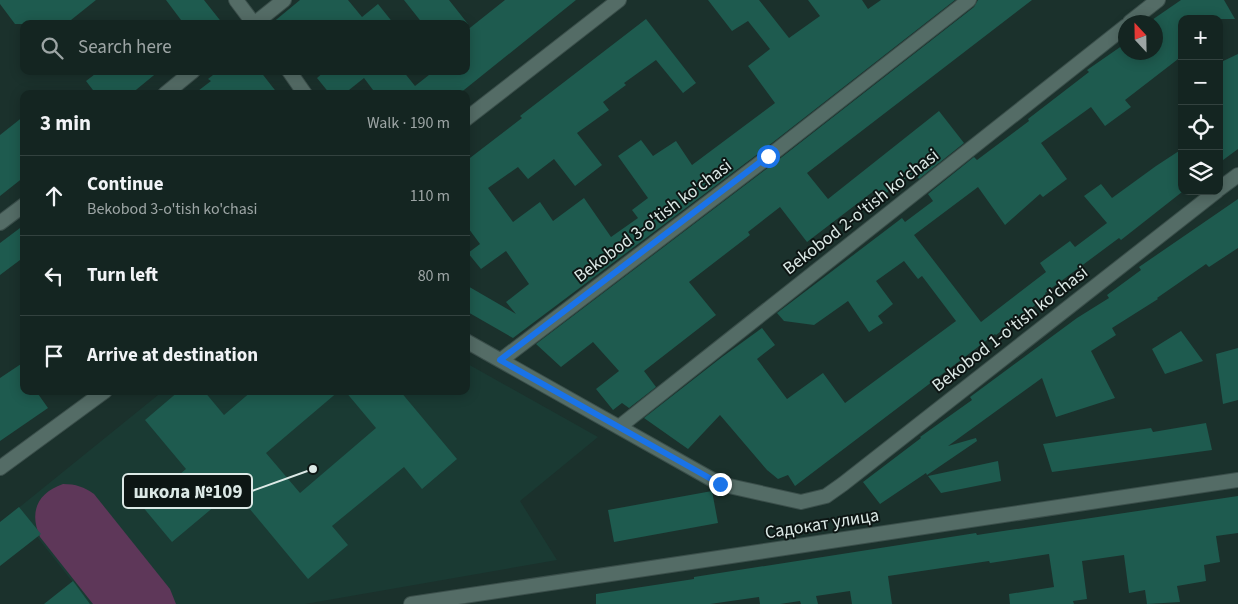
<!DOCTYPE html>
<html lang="en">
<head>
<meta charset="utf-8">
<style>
	:root { --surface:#142521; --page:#1d2d2a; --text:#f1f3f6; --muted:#9da5a5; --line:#33423f }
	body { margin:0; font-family:"Source Sans 3",sans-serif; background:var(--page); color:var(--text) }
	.controls { position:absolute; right:15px; top:15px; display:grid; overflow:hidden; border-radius:10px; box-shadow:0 2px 12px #0003 }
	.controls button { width:45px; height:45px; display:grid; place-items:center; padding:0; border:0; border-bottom:1px solid var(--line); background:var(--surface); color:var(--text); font:25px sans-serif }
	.compass { position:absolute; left:1118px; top:15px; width:45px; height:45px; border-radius:50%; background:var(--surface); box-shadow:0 2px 12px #0003; rotate:338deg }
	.stop { position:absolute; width:15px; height:15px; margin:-11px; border:4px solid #1a73e8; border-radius:50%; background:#fff }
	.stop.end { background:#1a73e8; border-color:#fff; box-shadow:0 1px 5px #0008 }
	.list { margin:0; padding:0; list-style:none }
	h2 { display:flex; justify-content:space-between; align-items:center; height:65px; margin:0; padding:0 20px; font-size:21px }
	h2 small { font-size:16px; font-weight:400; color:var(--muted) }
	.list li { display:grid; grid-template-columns:32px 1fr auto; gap:15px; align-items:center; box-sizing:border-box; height:80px; padding:0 20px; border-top:1px solid var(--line) }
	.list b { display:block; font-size:19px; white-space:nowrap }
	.list p { margin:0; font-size:16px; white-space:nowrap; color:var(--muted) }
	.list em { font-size:16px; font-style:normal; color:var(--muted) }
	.icon { flex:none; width:28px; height:28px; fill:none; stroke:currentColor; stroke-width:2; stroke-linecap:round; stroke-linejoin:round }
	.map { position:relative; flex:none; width:1238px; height:604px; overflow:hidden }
	.search { position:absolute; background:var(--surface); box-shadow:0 2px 12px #0003; left:20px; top:20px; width:450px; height:55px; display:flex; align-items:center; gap:12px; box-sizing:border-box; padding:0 18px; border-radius:10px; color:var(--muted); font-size:19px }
	.panel { position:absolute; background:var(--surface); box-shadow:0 2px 12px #0003; left:20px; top:90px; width:450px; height:305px; border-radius:10px }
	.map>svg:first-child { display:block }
	.built { fill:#1a3a33 }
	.green { fill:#5e3759 }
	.building { fill:#1e5b4f }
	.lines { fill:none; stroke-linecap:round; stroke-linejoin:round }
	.minor-casing { stroke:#3b4f4b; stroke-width:16 }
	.minor { stroke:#546c66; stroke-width:14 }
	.route { stroke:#1a73e8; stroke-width:6 }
	.labels { text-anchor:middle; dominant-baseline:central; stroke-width:4; stroke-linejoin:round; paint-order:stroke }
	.street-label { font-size:18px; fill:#dce9e6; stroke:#0d1614 }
	.leader { fill:none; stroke:#dce9e6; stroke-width:2 }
	.callout-dot { fill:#dce9e6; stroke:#0d1614; stroke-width:2 }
	.callout { fill:#0d1614; stroke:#dce9e6; stroke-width:2 }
	.callout-label { font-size:19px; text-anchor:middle; font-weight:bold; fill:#dce9e6 }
</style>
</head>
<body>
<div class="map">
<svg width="1238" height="604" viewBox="0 0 1238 604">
	<rect width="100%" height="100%" fill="#1b312c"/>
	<path class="built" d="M466 363 598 437 520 501 557 560 305 604H90L16 510 163 391H466Z"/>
	<path class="green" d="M63 484C76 484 84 487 94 494L170 589 176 604H93L40 537C29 512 37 493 63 484Z"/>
	<path class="building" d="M0 0H96L66 24H15L0 4Z
		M166 0H204L223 24H184Z
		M300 0H348L362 17 378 4 394 24H271Z
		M404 0H449L468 24H423Z
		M505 0H576L459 94H376L364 78 344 94H330L317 78 325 71H403L415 86 434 71H466V31Z
		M708 0H759L789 38 820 16 808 0H862L868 9 881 0H955L763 150 513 338 466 311V285L516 314 506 302 529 284 506 251 481 269 468 253 480 244 466 225V161L522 118 520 116 646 19 696 83 683 93 656 60 624 83 626 85 603 102 609 110 577 133 602 165 575 186 554 159 528 179 518 167 488 188 513 222 540 202 553 221 584 198 611 237 638 218 632 210 648 198 618 156 641 140 653 156 676 141 692 165 775 103 748 66 770 49 748 21 732 31Z
		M978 0H1032L807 173 828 199 939 111 964 143 919 179 914 172 881 197 875 190 807 242 780 207 748 232 750 235 689 282 716 315 644 371 656 387 629 408 622 403 613 410 596 389 619 371 593 342 561 367 536 344 773 164 974 7Z
		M1181 0H1224L1235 19H1182V56L1125 100 1131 107 1105 126 1091 107 1041 143 1067 179 1043 197 1040 194 1005 225 978 187 914 235 981 322 1046 272 1040 263 1070 241 1075 247 1107 223 1084 196 1101 184 1112 198 1156 166 1182 149V192L1121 240 1119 238 1045 293 1047 296 996 335 995 334 795 486 788 475 778 479 767 470 720 415 688 449 644 418 722 357 762 328 775 345 757 359 787 399 823 373 845 403 956 321 922 276 918 279 904 261 876 281 893 304 878 316 883 323 869 332 848 301 814 325 784 321 777 313 902 218 905 222 933 201 928 194 974 157 977 160 1029 121 1028 119 1089 72 1087 70 1126 43V52H1156V22H1149Z
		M1238 54V149L1219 163V63Z
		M99 71H159L131 94H96L86 81Z
		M218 71H260L278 94H194L211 81 208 79Z
		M24 116V177L0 196V135Z
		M1238 199V248L1209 267 1206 264 1157 298 1158 299 1112 328 1116 335 1091 351 1115 398 1056 417 1042 378 948 446 976 438 977 441 927 475 926 473 880 504 863 482 921 438 920 437 972 400 970 397 1077 318 1109 298 1107 295 1141 270 1139 267Z
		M24 225V257L0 275V243Z
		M1181 331 1203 361 1165 374 1152 349Z
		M1238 348V400L1223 404 1216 354Z
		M24 362V391H36L48 408 0 441V378Z
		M179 391H204L224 415 252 391H339L266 453 300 493 376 428 345 391H400L457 459 422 489 404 467 332 526 348 545 308 579 234 490 172 542 142 506 186 469 145 420Z
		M1206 423 1212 450 1052 472 1043 444 1151 428 1153 432Z
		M998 461 1001 481 941 493 928 476Z
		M712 491 718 523 614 542 608 510Z
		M1238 496V533L1216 536 1220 562 1204 565 1206 581 1177 586 1180 602 1147 604 1145 590 1129 593 1124 555 1082 561 1087 599 1073 601 1074 604H1010L1009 594 1054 587 1049 554 990 563 989 561 888 576 892 604H852L850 591 816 596 818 604H801L800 601 780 604H760L759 597 710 604H596V594L694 579V577L976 533 977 535Z
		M19 507 41 534 0 566V522Z
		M73 581 90 604H44Z"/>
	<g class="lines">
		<defs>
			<path id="minor" d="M236 0 254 24
				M1130 22 1158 0
				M254 24 284 0
				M289 71 305 94
				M165 94 193 71
				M466 119 619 0
				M1219 189 1238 175
				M0 223 24 205
				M466 341 720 484 801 502 826 496 843 484 1217 191
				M501 360 768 157 969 0
				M619 427 1126 26
				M0 468 105 391
				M411 604 1238 480"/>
		</defs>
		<use href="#minor" class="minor-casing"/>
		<use href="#minor" class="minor"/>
	</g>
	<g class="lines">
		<path class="route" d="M720 484 500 360 768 156"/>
	</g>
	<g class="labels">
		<g class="street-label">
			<text transform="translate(861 212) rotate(-38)">Bekobod 2-o'tish ko'chasi</text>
			<text transform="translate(653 221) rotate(-37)">Bekobod 3-o'tish ko'chasi</text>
			<text transform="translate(1010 329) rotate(-38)">Bekobod 1-o'tish ko'chasi</text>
			<text transform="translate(822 524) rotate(-9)">Садокат улица</text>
		</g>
	</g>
	<path class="leader" d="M313 469L252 491"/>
	<circle class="callout-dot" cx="313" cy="469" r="5"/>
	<rect class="callout" x="123" y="474" width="129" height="34" rx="5"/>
	<g class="callout-label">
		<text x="188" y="498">школа №109</text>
	</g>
</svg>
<div class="controls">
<button>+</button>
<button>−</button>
<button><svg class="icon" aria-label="locate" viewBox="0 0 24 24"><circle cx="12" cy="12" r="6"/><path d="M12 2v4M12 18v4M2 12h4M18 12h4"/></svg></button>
<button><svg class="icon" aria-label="layers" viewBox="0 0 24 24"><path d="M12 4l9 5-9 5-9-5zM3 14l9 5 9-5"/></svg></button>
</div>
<svg class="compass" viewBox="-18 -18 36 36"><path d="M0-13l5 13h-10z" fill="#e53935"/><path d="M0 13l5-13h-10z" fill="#9da5a5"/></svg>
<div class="stop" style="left:768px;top:156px"></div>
<div class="stop end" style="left:720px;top:484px"></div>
<div class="search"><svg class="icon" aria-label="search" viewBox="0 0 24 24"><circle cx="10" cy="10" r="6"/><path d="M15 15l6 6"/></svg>Search here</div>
<section class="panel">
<h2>3 min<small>Walk · 190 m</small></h2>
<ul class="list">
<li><svg class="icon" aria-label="ahead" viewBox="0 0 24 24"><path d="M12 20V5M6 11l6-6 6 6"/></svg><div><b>Continue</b><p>Bekobod 3-o'tish ko'chasi</p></div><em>110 m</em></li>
<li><svg class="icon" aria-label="left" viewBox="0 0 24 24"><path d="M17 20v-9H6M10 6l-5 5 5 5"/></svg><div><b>Turn left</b></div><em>80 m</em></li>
<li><svg class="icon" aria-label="arrive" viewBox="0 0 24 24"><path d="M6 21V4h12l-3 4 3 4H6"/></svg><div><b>Arrive at destination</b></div></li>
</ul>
</section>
</div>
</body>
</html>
